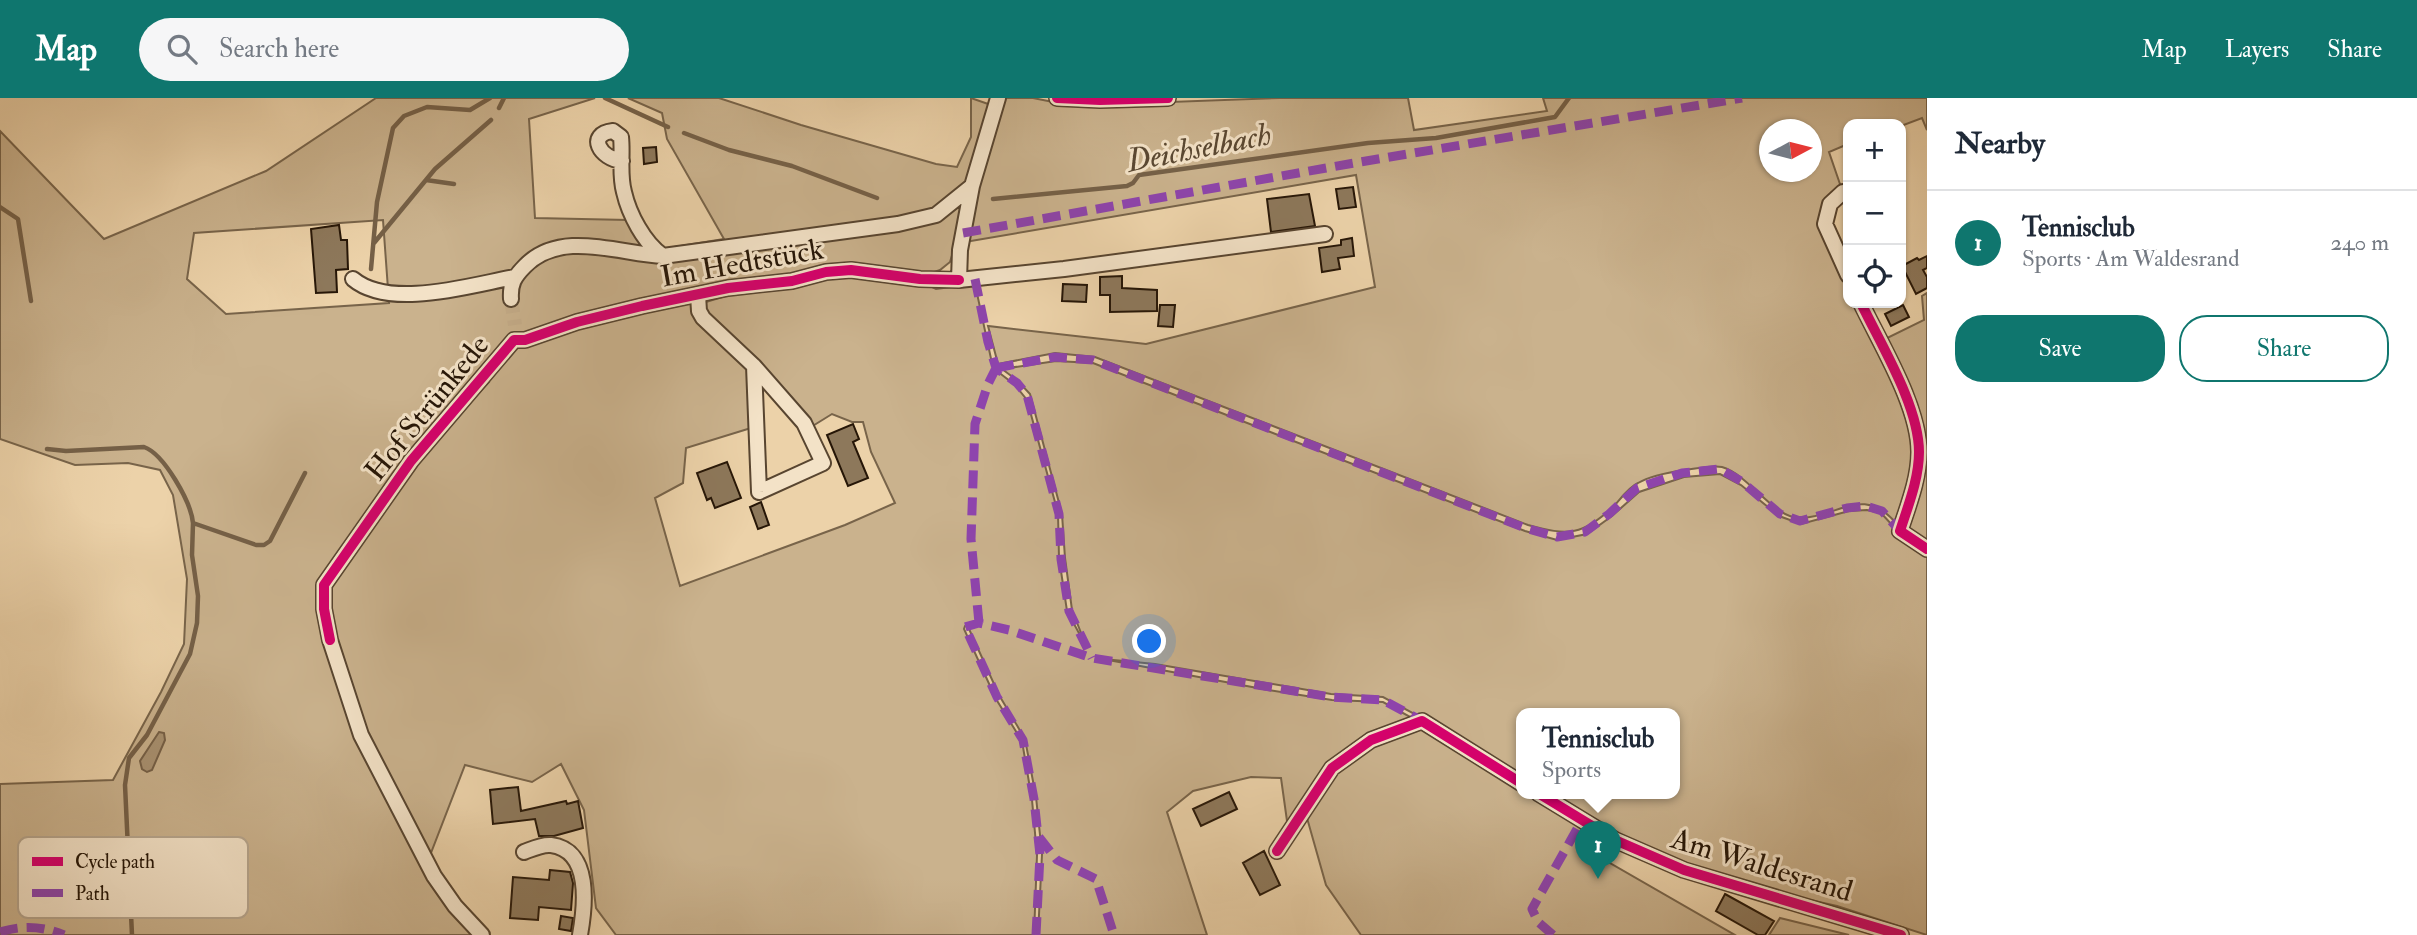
<!DOCTYPE html>
<html lang="en">
<head>
<meta charset="utf-8">
<style>
	:root { --surface:#fff; --page:#f6f6f7; --text:#1f2937; --muted:#747a83; --line:#e0e1e3; --accent:#0f766e }
	body { margin:0; font-family:"IM FELL Double Pica",serif; background:var(--page); color:var(--text) }
	.controls { position:absolute; right:21px; top:21px; display:grid; overflow:hidden; border-radius:14px; box-shadow:0 2px 5px #0004 }
	.controls button { width:63px; height:63px; display:grid; place-items:center; padding:0; border:0; border-bottom:2px solid var(--line); background:var(--surface); color:var(--text); font:35px sans-serif }
	.compass { position:absolute; left:1759px; top:21px; width:63px; height:63px; border-radius:50%; background:var(--surface); box-shadow:0 2px 5px #0004; rotate:83deg }
	.you { position:absolute; left:1150px; top:544px; width:24px; height:24px; margin:-18px; border:5px solid #fff; border-radius:50%; background:#1a73e8; box-shadow:0 0 0 10px #1a73e833 }
	.badge { display:grid; place-items:center; width:46px; height:46px; border-radius:50%; background:var(--accent); color:#fff; font-size:23px; font-weight:700 }
	.pin { position:absolute; translate:-50% -58px; filter:drop-shadow(0 2px 4px #0008) }
	.pin::after { content:''; position:absolute; top:37px; width:24px; height:21px; background:inherit; clip-path:polygon(0 0,100% 0,50% 100%) }
	.popup { position:absolute; left:1516px; top:610px; width:164px; height:91px; box-sizing:border-box; display:grid; place-content:center; border-radius:14px; background:var(--surface); filter:drop-shadow(0 2px 5px #0005); font-size:23px; white-space:nowrap; color:var(--muted) }
	.popup b { font-size:26px; color:var(--text) }
	.popup::after { content:''; position:absolute; left:50%; top:100%; margin-left:-14px; border:14px solid transparent; border-top-color:var(--surface) }
	.list { margin:0; padding:0; list-style:none }
	h2 { display:flex; justify-content:space-between; align-items:center; height:91px; margin:0; padding:0 28px; font-size:30px }
	h2 small { font-size:23px; font-weight:400; color:var(--muted) }
	.list li { display:grid; grid-template-columns:46px 1fr auto; gap:21px; align-items:center; box-sizing:border-box; height:105px; padding:0 28px; border-top:2px solid var(--line) }
	.list b { display:block; font-size:26px; white-space:nowrap }
	.list p { margin:0; font-size:23px; white-space:nowrap; color:var(--muted) }
	.list em { font-size:23px; font-style:normal; color:var(--muted) }
	.actions { display:flex; gap:14px; padding:21px 28px }
	.actions a { flex:1; padding:16px 0; border:2px solid var(--accent); border-radius:28px; text-align:center; font-size:24px; color:var(--accent) }
	.actions .main { background:var(--accent); color:#fff }
	.icon { flex:none; width:38px; height:38px; fill:none; stroke:currentColor; stroke-width:2; stroke-linecap:round; stroke-linejoin:round }
	.map { position:relative; flex:none; width:1927px; height:837px; overflow:hidden }
	header { display:flex; align-items:center; gap:42px; box-sizing:border-box; height:98px; padding:0 35px; background:var(--accent); color:#fff }
	header strong { font-size:33px }
	nav { display:flex; gap:38px; margin-inline-start:auto; font-size:24px }
	.search { width:490px; height:63px; background:var(--page); display:flex; align-items:center; gap:18px; box-sizing:border-box; padding:0 24px; border-radius:38px; color:var(--muted); font-size:26px }
	main { display:flex }
	aside { flex:1; background:var(--surface) }
	.map>svg:first-child { display:block }
	.green { fill:#cab28d; stroke:#78644a; stroke-width:2; fill-rule:evenodd }
	.water { fill:#a99272; stroke:#756047; stroke-width:2 }
	.lines { fill:none; stroke-linecap:round; stroke-linejoin:round }
	.stream { stroke:#756047; stroke-width:4.5 }
	.building { fill:#8d785b; stroke:#261607; stroke-width:2 }
	.minor-tunnel { stroke:#c4ac89; stroke-width:14; stroke-dasharray:14 7; stroke-linecap:butt }
	.minor-casing { stroke:#584530; stroke-width:18 }
	.minor { stroke:#f3e2c7; stroke-width:14 }
	.quiet { stroke:#8e44ad; stroke-width:9; stroke-dasharray:18 9; stroke-linecap:butt }
	.cycleway-casing { stroke:#f3e2c7; stroke-width:15 }
	.cycleway { stroke:#d6006c; stroke-width:10 }
	.labels { text-anchor:middle; dominant-baseline:central; stroke-width:6; stroke-linejoin:round; paint-order:stroke }
	.street-label { font-size:30px; fill:#261607; stroke:#f3e2c7 }
	.water-label { font-size:32px; font-style:italic; fill:#5a4832; stroke:#f3e2c7 }
	.key { fill:#f3e2c7; stroke:#b6a58d; stroke-width:2 }
	.key-label { font-size:19px; fill:#261607 }
</style>
</head>
<body>
<header>
<strong>Map</strong>
<div class="search"><svg class="icon" aria-label="search" viewBox="0 0 24 24"><circle cx="10" cy="10" r="6"/><path d="M15 15l6 6"/></svg>Search here</div>
<nav><a>Map</a><a>Layers</a><a>Share</a></nav>
</header>
<main>
<div class="map">
<svg width="1927" height="837" viewBox="0 0 1927 837">
	<rect width="100%" height="100%" fill="#ecd2a9"/>
	<filter id="stains"><feTurbulence type="fractalNoise" baseFrequency=".00286" numOctaves="4"/><feColorMatrix values="0 0 0 0 .2 0 0 0 0 .09 0 0 0 0 .02 0 0 0 .5 -.17"/></filter>
	<radialGradient id="worn" r=".72"><stop offset=".6" stop-color="#630" stop-opacity="0"/><stop offset="1" stop-color="#630" stop-opacity=".3"/></radialGradient>
	<path class="green" d="M376 0H595L529 21 535 120 628 122 649 153 724 141 667 41 662 15 628 0H719L801 27 936 66 957 69 971 39V0L991 7 980 63 950 164 940 172 923 178 848 168 782 181 699 192 695 204V215L709 233 741 260 747 270 751 330 686 350 683 385 655 400 680 488 845 427 895 405 871 354 863 324H852L832 316 811 329 756 263 705 213 706 204 745 192 793 188 840 176 924 185 936 191 975 186 993 270 1015 287 1027 302 1058 415 1059 460 1067 513 1087 550 1072 512 1065 460 1062 416 1030 296 1018 283 1002 271 1056 263 1093 265 1525 433 1557 442 1587 436 1612 418 1639 394 1684 379 1720 376 1741 387 1779 418 1801 426 1849 413 1867 412 1881 415 1894 429 1901 442 1927 457V837L1837 808 1756 790 1682 769 1617 739 1546 695H1675V615H1521V680L1424 621 1383 599 1331 596 1155 566 1103 561 1268 592 1332 602 1383 604 1414 621 1368 637 1336 661 1288 730 1281 680 1251 679 1193 693 1167 714 1207 837H1038L1042 756 1036 699 1025 641 999 597 969 531 976 525 965 528 964 531 996 601 1022 643 1032 702 1037 757 1034 837H616L596 810 584 712 561 666 532 684 465 667 429 760 365 636 334 540 328 509V487L416 363 489 284 482 276 411 357 321 484 320 510 325 536 357 639 433 779 454 810 479 837H0V686L113 682 161 594 184 546 187 481 173 397 160 372 128 365 75 367 0 341V33L104 141 266 73ZM383 122 389 205 226 216 187 181 194 135Z
		M1006 0H1033L1063 6H1115L1280 0H1408L1414 32 1547 13 1543 0H1927V32L1922 20 1901 28 1848 26V46L1829 54 1841 89 1828 104 1836 160 1848 184V205H1858L1907 310 1915 368 1896 425C1863 387 1840 418 1802 420 1774 422 1750 377 1722 369 1712 367 1695 371 1684 372 1671 374 1650 378 1638 385 1629 389 1621 400 1615 407 1583 438 1568 438 1528 427L1095 259 1055 255 998 266 988 228 1146 246 1375 189 1356 77 965 144 1002 2ZM1770 32H1812V74H1770Z
		M1927 195V448L1905 433 1923 361 1883 242 1924 222 1922 198Z
		M1422 627 1521 689V695H1532L1583 726 1577 746 1735 837H1361L1326 787 1307 720 1335 674 1372 644Z
		M1780 820 1849 837H1769Z"/>
	<path class="water" d="M159 634 164 635 165 642 152 672 147 674 142 671 140 663Z"/>
	<g class="lines">
		<path class="stream" d="M605 0 668 29
			M499 10 504 0
			M684 35 729 52 792 68 877 100
			M426 82 454 86
			M993 101 1127 88 1133 85 1139 77 1368 45 1436 40 1555 19 1569 0
			M0 109 18 121 31 203
			M374 145 435 71 491 22
			M371 171 377 104 393 30 404 18 427 9 470 12 490 0
			M47 351 66 353 144 349C164 356 191 404 193 425
			M132 837 125 687 129 660 147 637 190 556 197 525 198 498 192 457 193 425 256 447H264L270 443 305 375"/>
	</g>
	<path class="building" d="M656 49 657 64 644 66 643 50Z
		M1353 89 1356 109 1339 111 1336 91Z
		M1309 96 1315 128 1271 134 1267 101Z
		M339 127 341 142H347L348 171 336 172 337 194 316 195 311 131Z
		M1352 140 1354 158 1338 160 1340 171 1322 174 1319 150 1341 147V142Z
		M1927 158V170L1923 172 1927 179V190L1916 196 1902 168 1917 160 1919 162Z
		M1122 178V190L1157 192V213L1110 214V197H1100V179Z
		M1063 186 1087 187 1086 204 1062 203Z
		M1160 207H1175L1173 229 1158 228Z
		M1903 207 1909 219 1891 228 1885 216Z
		M853 326 859 341 853 344 868 380 848 388 827 337Z
		M727 364 741 400 715 410 711 400 707 402 697 375Z
		M761 404 769 427 758 431 750 409Z
		M518 689 521 713 566 703 567 706 578 703 583 730 554 738H539L535 721 493 726 490 692Z
		M1229 694 1237 711 1201 728 1193 711Z
		M1264 753 1280 787 1260 797 1243 765Z
		M550 772 570 774 573 785 571 812 539 809 538 822 510 820 513 779 549 782Z
		M1725 796 1774 823 1765 837H1758L1716 813Z
		M561 818 573 820 571 833 559 831Z"/>
	<g class="lines">
		<path class="minor-tunnel" d="M511 201 515 227"/>
		<defs>
			<path id="minor" d="M998 0 972 88 960 152 959 182 1064 171 1325 136
				M1057 0 1100 2 1168 0
				M622 63C600 61 586 36 613 33L621 39C623 57 619 76 624 94 629 116 644 145 663 158
				M1843 94 1830 106 1825 126 1848 177
				M353 181C390 212 471 187 515 179
				M698 197 699 213 703 220 754 268 804 325 823 365 759 394 754 268
				M511 201C510 186 514 179 525 168 561 131 620 156 663 158L898 126 936 117 972 88
				M1861 205C1881 247 1919 308 1919 354 1919 381 1908 408 1900 433L1927 451
				M1538 695 1615 742 1684 772 1901 837
				M1277 753 1332 670 1371 642 1422 623 1521 685
				M524 754C532 751 542 746 551 747 592 752 585 809 580 837
				M482 837 455 808 434 778 361 637 330 542 324 511V487L411 363 514 242H525L577 224 642 208 728 190 792 183 826 174 851 172 920 181 959 182"/>
		</defs>
		<use href="#minor" class="minor-casing"/>
		<use href="#minor" class="minor"/>
		<path class="quiet" d="M963 135 1354 65 1742 0
			M975 181 988 244 996 270 1017 285 1027 297 1059 416 1061 461 1069 513 1092 560
			M996 270 1055 259 1093 262 1525 430 1557 439 1585 434 1609 416 1637 390 1682 375 1720 371 1741 383 1780 416 1800 423 1847 410 1866 408 1882 413 1900 433
			M979 525 971 441 975 326 988 286 996 270
			M1039 739 1057 762 1096 781 1114 837
			M0 834C23 827 42 828 64 837
			M1036 837 1040 757 1034 701 1023 642 997 599 965 529 979 525 1009 532 1092 560 1331 599 1383 602 1422 623
			M1553 837 1538 824 1532 811 1582 722"/>
		<defs>
			<path id="cycleway" d="M1057 0 1100 2 1168 0
				M1861 205C1881 247 1919 308 1919 354 1919 381 1908 408 1900 433L1927 451
				M330 542 324 511V487L411 363 514 242H525L577 224 642 208 728 190 792 183 826 174 851 172 920 181 959 182
				M1538 695 1615 742 1684 772 1901 837
				M1277 753 1332 670 1371 642 1422 623 1521 685"/>
		</defs>
		<use href="#cycleway" class="cycleway-casing"/>
		<use href="#cycleway" class="cycleway"/>
	</g>
	<g class="labels">
		<g class="street-label">
			<text transform="translate(742 165) rotate(-10)">Im Hedtstück</text>
			<text transform="translate(427 310) rotate(-51)">Hof Strünkede</text>
			<text transform="translate(1762 767) rotate(17)">Am Waldesrand</text>
		</g>
		<g class="water-label">
			<text transform="translate(1199 50) rotate(-11)">Deichselbach</text>
		</g>
	</g>
	<rect x="18" y="739" width="230" height="81" rx="10" class="key"/>
	<rect x="32" y="759" width="31" height="9" fill="#d6006c"/>
	<rect x="32" y="791" width="31" height="8" fill="#8e44ad"/>
	<g class="key-label">
		<text x="75" y="770">Cycle path</text>
		<text x="75" y="802">Path</text>
	</g>
	<rect width="100%" height="100%" filter="url(#stains)"/>
	<rect width="100%" height="100%" fill="url(#worn)"/>
</svg>
<div class="controls">
<button>+</button>
<button>−</button>
<button><svg class="icon" aria-label="locate" viewBox="0 0 24 24"><circle cx="12" cy="12" r="6"/><path d="M12 2v4M12 18v4M2 12h4M18 12h4"/></svg></button>
</div>
<svg class="compass" viewBox="-18 -18 36 36"><path d="M0-13l5 13h-10z" fill="#e53935"/><path d="M0 13l5-13h-10z" fill="#747a83"/></svg>
<div class="you"></div>
<div class="pin badge" style="left:1598px;top:781px">1</div>
<div class="popup"><b>Tennisclub</b>Sports</div>
</div>
<aside>
<h2>Nearby<small></small></h2>
<ul class="list">
<li><span class="badge">1</span><div><b>Tennisclub</b><p>Sports · Am Waldesrand</p></div><em>240 m</em></li>
</ul>
<div class="actions"><a class="main">Save</a><a>Share</a></div>
</aside>
</main>
</body>
</html>
